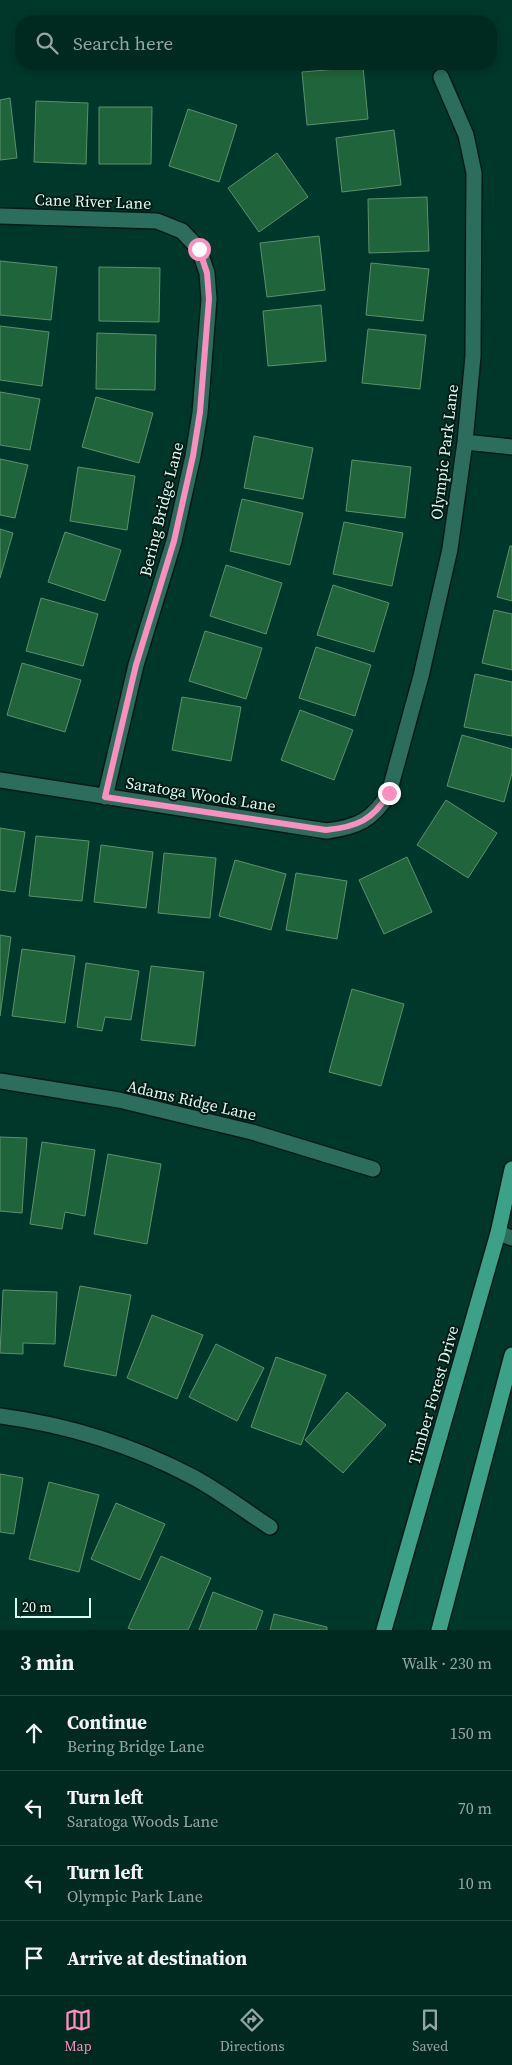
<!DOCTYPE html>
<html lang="en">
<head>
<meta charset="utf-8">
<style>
	:root { --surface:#002920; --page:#0e352d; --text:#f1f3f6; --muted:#95a6a5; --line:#22453e; --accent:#fd8ebf }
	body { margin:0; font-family:"Source Serif 4",serif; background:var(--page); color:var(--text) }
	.scale { position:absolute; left:15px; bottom:12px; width:76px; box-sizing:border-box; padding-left:5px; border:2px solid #dbfbf0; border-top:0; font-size:14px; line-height:18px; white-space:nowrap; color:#dbfbf0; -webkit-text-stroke:4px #011b14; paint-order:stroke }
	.stop { position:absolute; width:15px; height:15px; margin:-11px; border:4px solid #fd8ebf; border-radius:50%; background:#fff }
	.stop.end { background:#fd8ebf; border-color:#fff; box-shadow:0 1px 5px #0008 }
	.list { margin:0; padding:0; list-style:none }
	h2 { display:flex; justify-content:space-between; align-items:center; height:65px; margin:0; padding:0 20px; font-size:21px }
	h2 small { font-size:16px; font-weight:400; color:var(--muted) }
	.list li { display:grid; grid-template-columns:32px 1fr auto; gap:15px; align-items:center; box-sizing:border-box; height:75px; padding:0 20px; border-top:1px solid var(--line) }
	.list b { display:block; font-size:19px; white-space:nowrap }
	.list p { margin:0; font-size:16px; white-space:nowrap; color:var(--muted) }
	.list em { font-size:16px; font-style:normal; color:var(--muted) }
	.icon { flex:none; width:28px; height:28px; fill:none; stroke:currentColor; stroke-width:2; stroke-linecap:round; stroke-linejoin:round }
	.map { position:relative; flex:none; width:512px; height:1630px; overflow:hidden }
	.search { position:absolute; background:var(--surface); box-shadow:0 2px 8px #0003; left:15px; right:15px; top:15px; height:55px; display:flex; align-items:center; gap:12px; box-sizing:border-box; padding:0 18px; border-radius:20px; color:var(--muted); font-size:19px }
	.sheet { height:365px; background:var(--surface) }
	nav { display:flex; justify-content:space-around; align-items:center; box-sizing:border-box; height:70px; border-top:1px solid var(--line); background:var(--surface); font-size:14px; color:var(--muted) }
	nav a { display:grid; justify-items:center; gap:2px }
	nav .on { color:var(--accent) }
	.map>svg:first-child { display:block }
	.building { fill:#1f643b; stroke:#5e8f6d }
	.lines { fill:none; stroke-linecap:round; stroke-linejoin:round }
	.minor-casing { stroke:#061a15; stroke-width:18 }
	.major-casing { stroke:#061a15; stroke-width:18 }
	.minor { stroke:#2b6e5d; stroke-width:15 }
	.major { stroke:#3ba289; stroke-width:15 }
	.route { stroke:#fd8ebf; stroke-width:6 }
	.labels { text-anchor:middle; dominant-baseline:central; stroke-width:4; stroke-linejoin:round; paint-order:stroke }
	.street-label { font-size:16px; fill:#dbfbf0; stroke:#011b14 }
</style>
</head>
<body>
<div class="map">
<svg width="512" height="1630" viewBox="0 0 512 1630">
	<rect width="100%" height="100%" fill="#00372b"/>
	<path class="building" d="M363 67 368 119 307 125 302 72Z
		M10 98 17 158 0 160V100Z
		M36 101 88 103 86 164 34 162Z
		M99 107H152L151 164H99Z
		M188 109 237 125 219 182 169 166Z
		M394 130 401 185 342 192 336 138Z
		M277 153 308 197 259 232 228 188Z
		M427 197 429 251 369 253 368 199Z
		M319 236 325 290 267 297 260 243Z
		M0 261 57 267 51 320 0 315Z
		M371 263 429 269 423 321 366 315Z
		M99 267 160 268 159 322 99 321Z
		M321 305 326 361 268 366 263 311Z
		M0 326 49 332 42 386 0 380Z
		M368 329 426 335 420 389 362 383Z
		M97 333 156 335 155 390 96 389Z
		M0 392 40 399 30 450 0 445Z
		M96 397 153 413 139 463 82 447Z
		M254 436 313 448 303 499 244 488Z
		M0 459 28 465 15 518 0 515Z
		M352 460 411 467 405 518 346 511Z
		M78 467 135 476 127 530 70 521Z
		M242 499 303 513 290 565 230 551Z
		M344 522 403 533 392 586 333 574Z
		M0 529 13 533 0 578Z
		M65 532 121 550 105 601 48 582Z
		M510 546H512V601L497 597Z
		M226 565 282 583 266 634 210 616Z
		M333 585 389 603 374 652 317 635Z
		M41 598 98 614 83 666 26 651Z
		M494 610 512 614V670L482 663Z
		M205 631 262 648 246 699 189 681Z
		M316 647 371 665 355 716 299 698Z
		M22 663 81 680 65 732 7 715Z
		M475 674 512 682V736L464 727Z
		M182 697 241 707 231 761 172 750Z
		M300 710 353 730 334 780 281 760Z
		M462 735 512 749V773L504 802 447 786Z
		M446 800 497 833 468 878 417 845Z
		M0 828 25 832 15 892 0 890Z
		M36 836 89 841 82 901 29 896Z
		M101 845 153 852 146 908 94 902Z
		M164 853 216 858 210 918 158 913Z
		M407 857 432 912 384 934 359 880Z
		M235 860 286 874 271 930 219 916Z
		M296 873 347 881 337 939 286 930Z
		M0 935 11 937 0 1016Z
		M22 949 75 956 65 1023 12 1016Z
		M86 963 139 971 131 1020 105 1017 102 1031 77 1027Z
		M151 966 204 972 195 1046 141 1040Z
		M352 989 404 1004 381 1086 329 1072Z
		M0 1137 27 1138 22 1213 0 1211Z
		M42 1142 95 1150 85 1216 65 1212 62 1229 30 1224Z
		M108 1154 161 1164 147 1244 94 1234Z
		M80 1286 131 1295 116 1376 64 1366Z
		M3 1290 57 1292 55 1344 23 1343V1354L0 1353Z
		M152 1315 203 1335 177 1399 127 1378Z
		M216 1344 264 1368 237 1421 189 1397Z
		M276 1357 326 1375 301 1445 251 1427Z
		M347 1392 386 1425 343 1473 305 1440Z
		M0 1474 23 1478 14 1534 0 1532Z
		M49 1482 99 1495 79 1572 29 1559Z
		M116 1503 165 1524 140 1580 91 1559Z
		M161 1556 211 1578 188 1630H133L128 1628Z
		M213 1592 263 1611 256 1630H199Z
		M274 1614 327 1627V1630H270Z"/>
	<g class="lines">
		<defs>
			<path id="minor" d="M0 216 157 221 182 231 199 249 207 273 209 299 200 413 193 456 174 541 136 665 105 797
				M465 442 512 447
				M0 780 327 831C357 827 373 820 389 793L421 676 450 549 465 442 473 356 474 173 466 135 441 77
				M0 1081 119 1100 252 1132 373 1169
				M498 1233 512 1238
				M0 1416C68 1425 132 1445 193 1477 219 1491 244 1510 270 1527"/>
			<path id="major" d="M384 1630 498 1233 512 1169
				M439 1630 512 1355"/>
		</defs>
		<use href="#minor" class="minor-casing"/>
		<use href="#major" class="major-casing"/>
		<use href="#minor" class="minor"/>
		<use href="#major" class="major"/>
	</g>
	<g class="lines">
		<path class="route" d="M199 249 207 273 209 299 200 412 193 456 174 541 136 665 105 797 326 830C357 827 373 820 389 793"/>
	</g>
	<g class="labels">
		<g class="street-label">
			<text transform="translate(93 201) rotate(2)">Cane River Lane</text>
			<text transform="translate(444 452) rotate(-83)">Olympic Park Lane</text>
			<text transform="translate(161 509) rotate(-76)">Bering Bridge Lane</text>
			<text transform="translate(201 794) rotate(9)">Saratoga Woods Lane</text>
			<text transform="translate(192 1100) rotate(13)">Adams Ridge Lane</text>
			<text transform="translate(433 1395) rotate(-74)">Timber Forest Drive</text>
		</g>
	</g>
</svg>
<div class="scale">20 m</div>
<div class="stop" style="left:199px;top:249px"></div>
<div class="stop end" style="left:389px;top:793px"></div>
<div class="search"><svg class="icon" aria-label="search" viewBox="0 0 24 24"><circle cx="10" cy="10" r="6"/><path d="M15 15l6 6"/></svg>Search here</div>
</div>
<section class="sheet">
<h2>3 min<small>Walk · 230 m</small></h2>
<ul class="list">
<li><svg class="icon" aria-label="ahead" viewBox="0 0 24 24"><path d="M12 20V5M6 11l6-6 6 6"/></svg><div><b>Continue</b><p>Bering Bridge Lane</p></div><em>150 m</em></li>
<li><svg class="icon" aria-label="left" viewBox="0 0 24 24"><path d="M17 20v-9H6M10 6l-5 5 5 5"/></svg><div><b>Turn left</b><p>Saratoga Woods Lane</p></div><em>70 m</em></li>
<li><svg class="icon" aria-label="left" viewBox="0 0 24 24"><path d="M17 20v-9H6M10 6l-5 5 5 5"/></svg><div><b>Turn left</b><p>Olympic Park Lane</p></div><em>10 m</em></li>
<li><svg class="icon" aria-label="arrive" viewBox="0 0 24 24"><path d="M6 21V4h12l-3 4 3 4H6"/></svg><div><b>Arrive at destination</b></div></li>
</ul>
</section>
<nav>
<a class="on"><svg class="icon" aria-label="map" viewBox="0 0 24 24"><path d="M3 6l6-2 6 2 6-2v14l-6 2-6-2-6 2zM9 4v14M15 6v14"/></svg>Map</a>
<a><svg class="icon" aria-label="directions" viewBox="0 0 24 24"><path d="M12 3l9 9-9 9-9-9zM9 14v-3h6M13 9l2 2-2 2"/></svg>Directions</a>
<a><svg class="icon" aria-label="saved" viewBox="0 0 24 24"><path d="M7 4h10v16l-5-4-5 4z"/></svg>Saved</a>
</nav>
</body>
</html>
